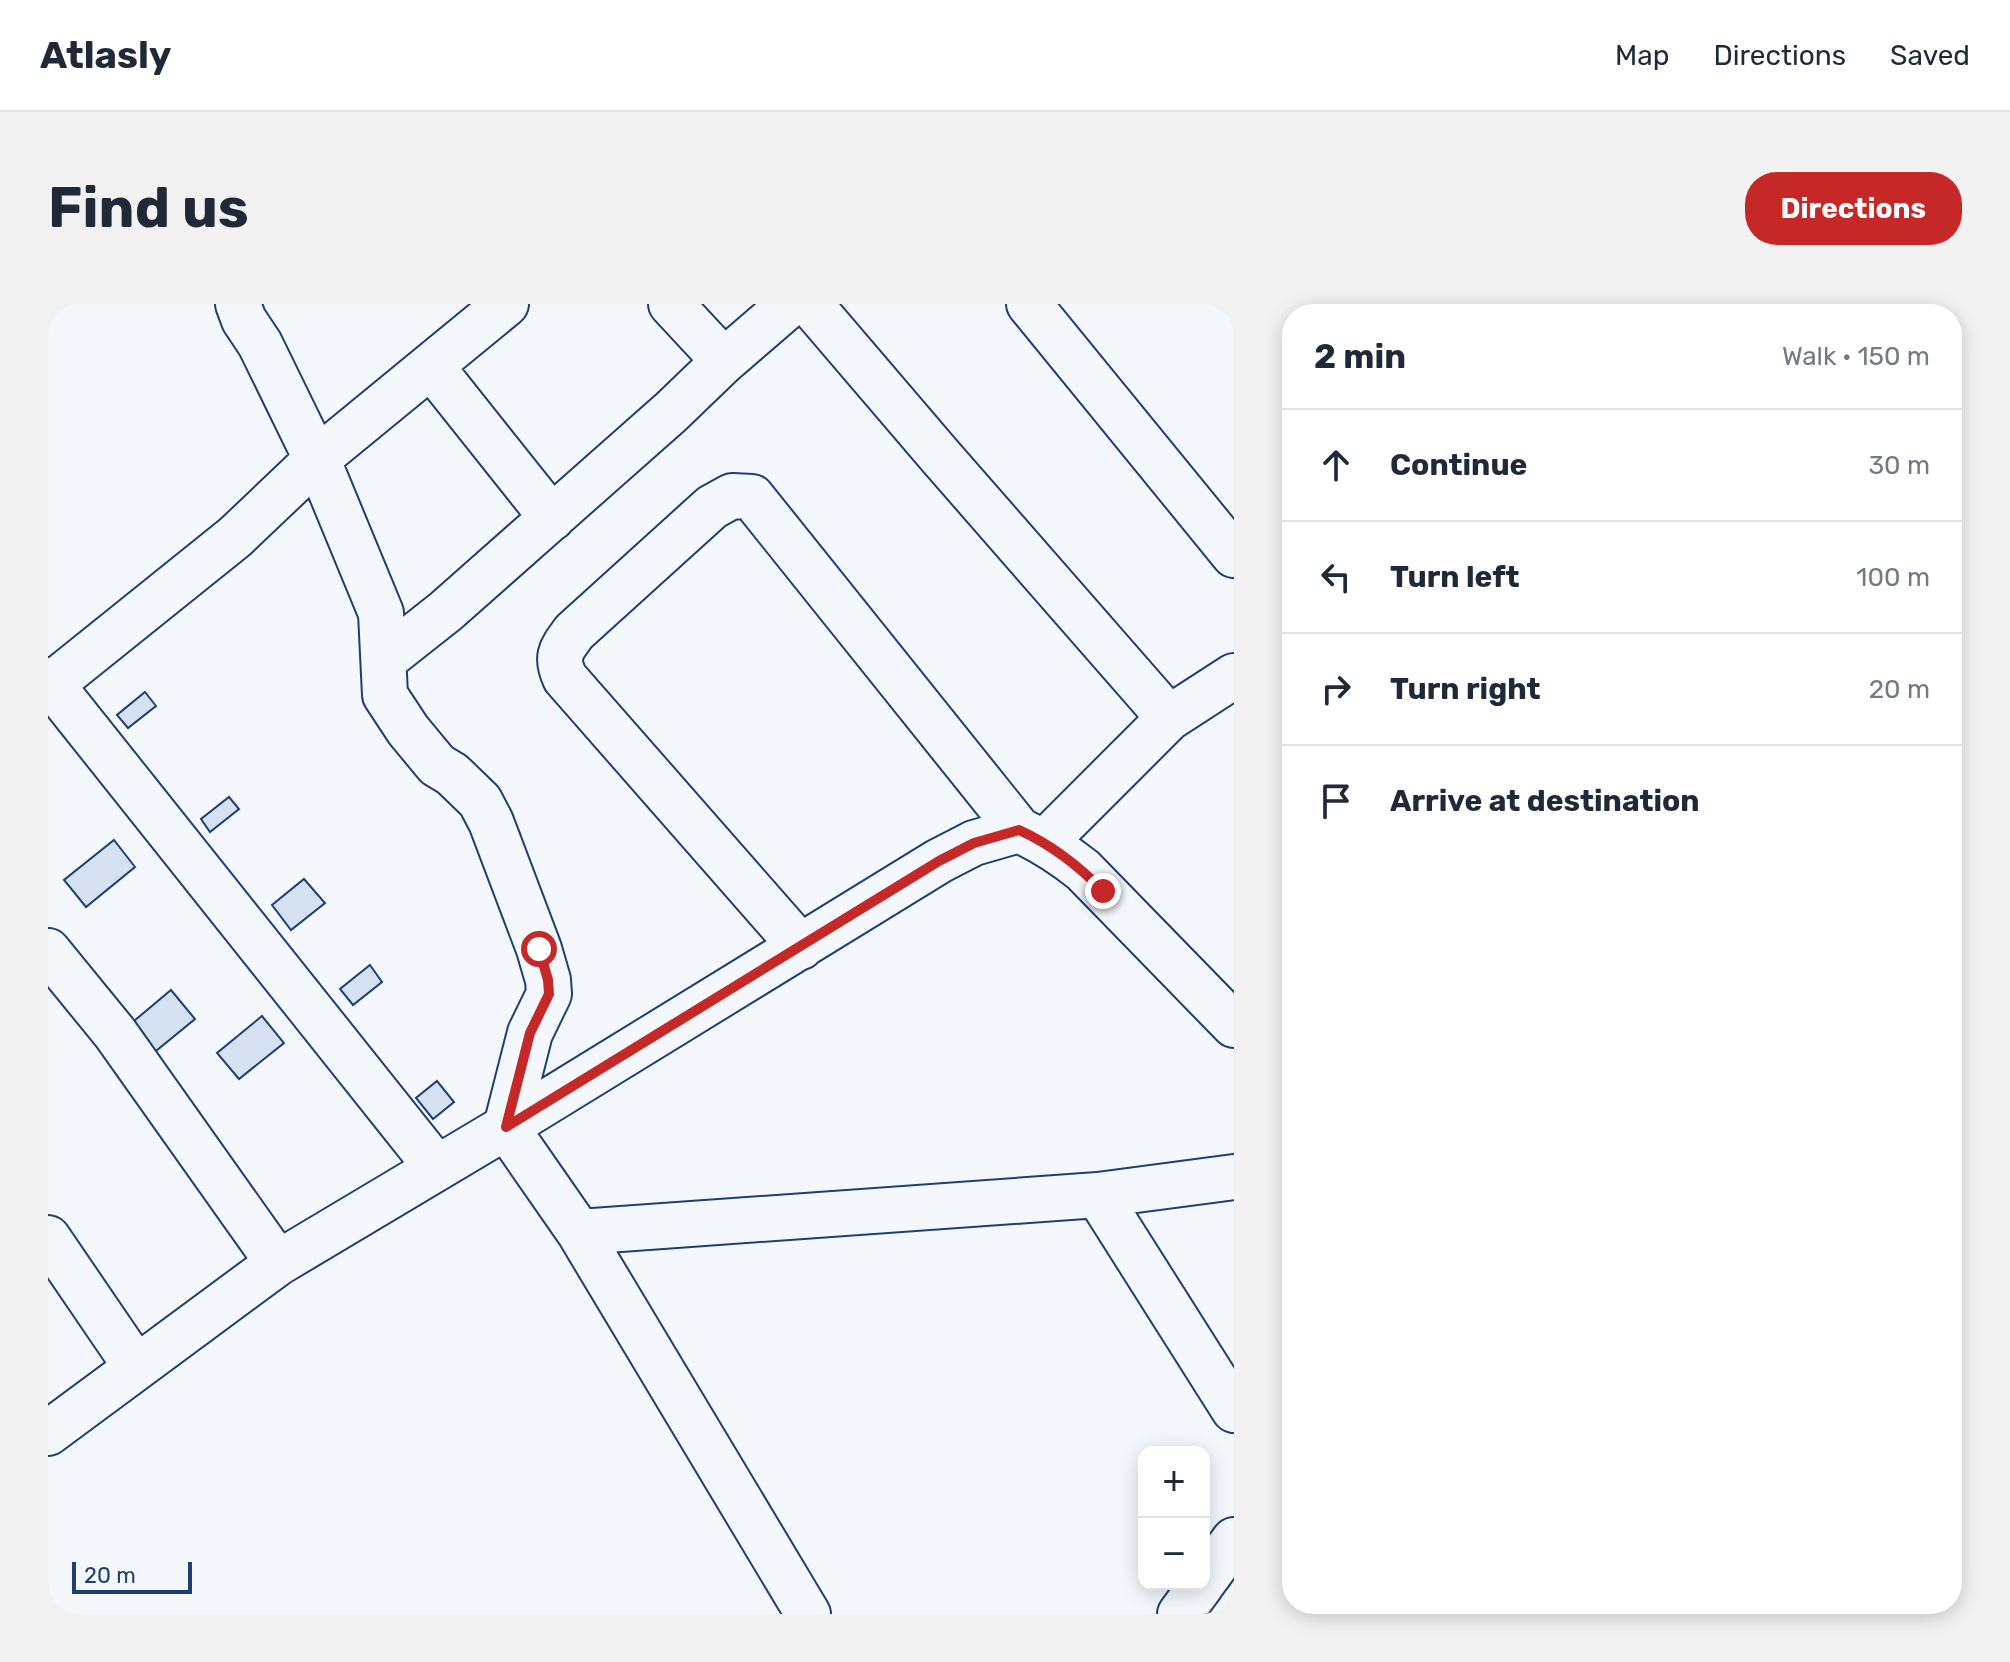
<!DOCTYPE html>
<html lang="en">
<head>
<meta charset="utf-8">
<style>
	:root { --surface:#fff; --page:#f2f2f3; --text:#1f2937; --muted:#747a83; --line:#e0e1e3; --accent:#c62828 }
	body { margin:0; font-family:Rubik,sans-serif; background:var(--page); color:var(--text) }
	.controls { position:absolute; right:24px; bottom:24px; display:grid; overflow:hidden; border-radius:16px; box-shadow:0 4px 20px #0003 }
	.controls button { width:72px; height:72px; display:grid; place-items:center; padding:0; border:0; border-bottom:2px solid var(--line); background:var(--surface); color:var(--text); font:40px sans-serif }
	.scale { position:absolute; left:24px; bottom:20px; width:120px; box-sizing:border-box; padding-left:8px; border:4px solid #1d3f73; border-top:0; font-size:22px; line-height:28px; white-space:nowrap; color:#1d3f73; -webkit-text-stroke:6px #f4f7fb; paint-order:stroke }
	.stop { position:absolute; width:24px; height:24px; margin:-18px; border:6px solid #c62828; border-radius:50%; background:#fff }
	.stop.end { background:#c62828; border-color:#fff; box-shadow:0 2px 8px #0008 }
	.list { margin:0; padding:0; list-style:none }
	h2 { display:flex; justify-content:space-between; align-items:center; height:104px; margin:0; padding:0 32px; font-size:34px }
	h2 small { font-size:26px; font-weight:400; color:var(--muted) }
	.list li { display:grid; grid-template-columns:52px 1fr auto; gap:24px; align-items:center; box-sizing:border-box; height:112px; padding:0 32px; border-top:2px solid var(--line) }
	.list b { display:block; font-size:30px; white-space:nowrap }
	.list em { font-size:26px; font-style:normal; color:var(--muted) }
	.icon { flex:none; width:44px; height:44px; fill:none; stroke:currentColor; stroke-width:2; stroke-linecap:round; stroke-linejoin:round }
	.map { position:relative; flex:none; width:1186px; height:1310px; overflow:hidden; border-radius:32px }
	header { display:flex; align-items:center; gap:48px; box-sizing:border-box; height:112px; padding:0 40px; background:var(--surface); border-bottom:2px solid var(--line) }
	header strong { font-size:38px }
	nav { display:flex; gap:44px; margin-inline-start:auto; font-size:28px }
	.intro { display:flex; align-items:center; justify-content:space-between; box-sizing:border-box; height:192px; padding:0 48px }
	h1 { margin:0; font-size:56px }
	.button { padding:20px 36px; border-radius:32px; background:var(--accent); color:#fff; font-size:28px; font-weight:700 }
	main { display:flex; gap:48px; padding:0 48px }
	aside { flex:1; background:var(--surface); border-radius:32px; box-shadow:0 4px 20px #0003 }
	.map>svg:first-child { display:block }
	.building { fill:#d5e0f0; stroke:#1d3f73; stroke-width:2 }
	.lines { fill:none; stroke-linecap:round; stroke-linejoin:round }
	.minor-casing { stroke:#1d3f73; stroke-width:48 }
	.minor { stroke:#f4f7fb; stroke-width:44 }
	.route { stroke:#c62828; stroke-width:10 }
</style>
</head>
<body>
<header>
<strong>Atlasly</strong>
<nav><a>Map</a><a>Directions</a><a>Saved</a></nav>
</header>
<div class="intro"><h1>Find us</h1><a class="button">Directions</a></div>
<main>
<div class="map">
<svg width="1186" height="1310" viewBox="0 0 1186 1310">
	<rect width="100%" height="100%" fill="#f4f7fb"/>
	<path class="building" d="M97 388 108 402 80 424 69 411Z
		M181 493 191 505 162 528 153 515Z
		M66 536 87 563 38 603 16 576Z
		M256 575 277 599 243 626 224 601Z
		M322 661 334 678 305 701 292 685Z
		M123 686 147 715 103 751 80 722Z
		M214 712 236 739 191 775 169 749Z
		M389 777 406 798 385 815 368 794Z"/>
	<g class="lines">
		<defs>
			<path id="minor" d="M190 0 196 16 212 40 276 171 333 309 337 391 360 426 389 461 404 470 432 497 443 518 491 645 500 676 501 690 482 729 458 823 531 928 760 1310
				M762 0 892 152 1121 414
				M981 0 1186 251
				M676 57 742 0
				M383 62 504 214
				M336 356 398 307 623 108 676 57 623 0
				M0 376 389 864
				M4 380 187 233 268 156 458 0
				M997 538 1121 414 1186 372
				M753 643 517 374C507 352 513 346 526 328L664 203 684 192 704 193 971 526
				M0 647 67 729 230 959
				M1050 891 1186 873
				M531 928 1050 891 1186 1106
				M0 934 88 1063
				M0 1129 230 959 458 823 891 557 926 539 971 526C995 537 1015 550 1035 566L1186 721
				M1156 1277 1186 1236
				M1132 1310 1154 1280"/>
		</defs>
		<use href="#minor" class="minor-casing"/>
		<use href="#minor" class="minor"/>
	</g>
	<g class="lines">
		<path class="route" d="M491 645 500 676 501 690 482 729 458 823 891 557 926 539 971 526C1004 541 1030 561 1055 587"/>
	</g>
</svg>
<div class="controls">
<button>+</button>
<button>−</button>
</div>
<div class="scale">20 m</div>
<div class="stop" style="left:491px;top:645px"></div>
<div class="stop end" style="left:1055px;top:587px"></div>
</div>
<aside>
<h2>2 min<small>Walk · 150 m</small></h2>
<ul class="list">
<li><svg class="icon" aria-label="ahead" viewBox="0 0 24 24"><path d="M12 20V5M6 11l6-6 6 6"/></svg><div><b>Continue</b></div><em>30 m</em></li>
<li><svg class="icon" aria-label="left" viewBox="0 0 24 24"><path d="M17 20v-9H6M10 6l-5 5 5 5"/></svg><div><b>Turn left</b></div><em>100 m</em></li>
<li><svg class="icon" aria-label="right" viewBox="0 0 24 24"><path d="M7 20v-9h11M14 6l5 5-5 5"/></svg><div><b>Turn right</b></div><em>20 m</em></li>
<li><svg class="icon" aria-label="arrive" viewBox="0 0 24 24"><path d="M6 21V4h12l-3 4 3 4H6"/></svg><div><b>Arrive at destination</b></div></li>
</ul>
</aside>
</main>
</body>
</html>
